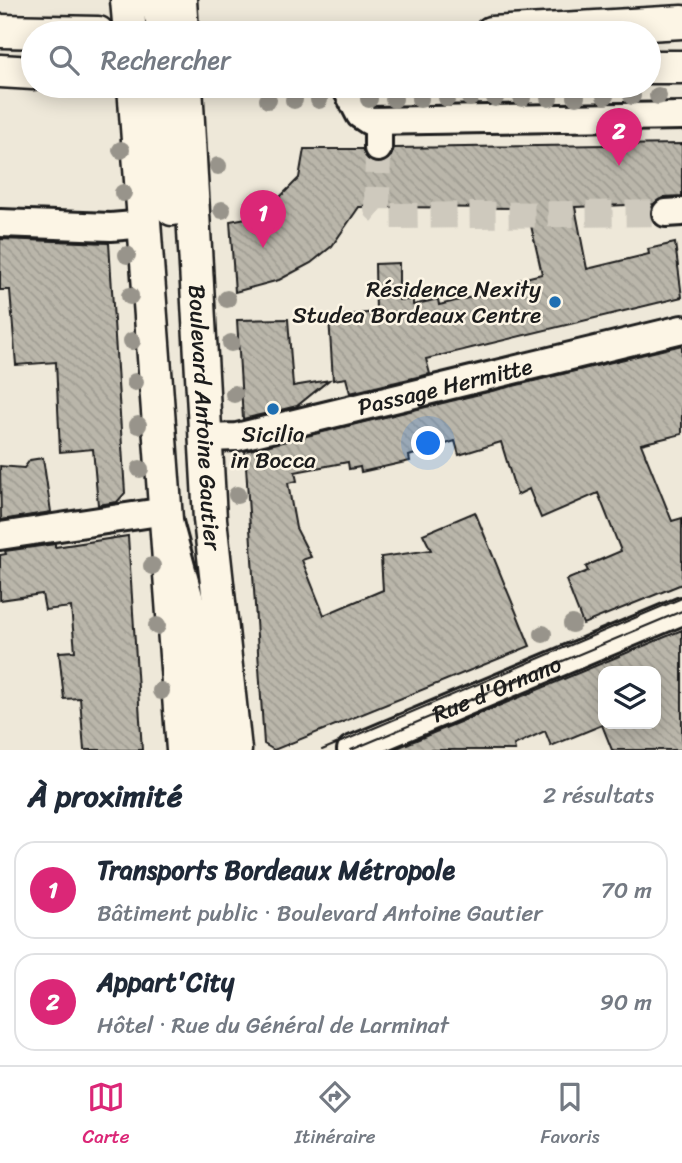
<!DOCTYPE html>
<html lang="fr">
<head>
<meta charset="utf-8">
<style>
	:root { --surface:#fff; --page:#f2f2f3; --text:#1f2937; --muted:#747a83; --line:#e0e1e3; --accent:#db2777 }
	body { margin:0; font-family:Sriracha,sans-serif; background:var(--page); color:var(--text) }
	.controls { position:absolute; right:21px; bottom:21px; display:grid; overflow:hidden; border-radius:14px; box-shadow:0 4px 18px #0003 }
	.controls button { width:63px; height:63px; display:grid; place-items:center; padding:0; border:0; border-bottom:2px solid var(--line); background:var(--surface); color:var(--text); font:35px sans-serif }
	.you { position:absolute; left:429px; top:444px; width:24px; height:24px; margin:-18px; border:5px solid #fff; border-radius:50%; background:#1a73e8; box-shadow:0 0 0 10px #1a73e833 }
	.badge { display:grid; place-items:center; width:46px; height:46px; border-radius:50%; background:var(--accent); color:#fff; font-size:23px; font-weight:700 }
	.pin { position:absolute; translate:-50% -58px; filter:drop-shadow(0 2px 4px #0008) }
	.pin::after { content:''; position:absolute; top:37px; width:24px; height:21px; background:inherit; clip-path:polygon(0 0,100% 0,50% 100%) }
	.list { margin:0; padding:0; list-style:none }
	h2 { display:flex; justify-content:space-between; align-items:center; height:91px; margin:0; padding:0 28px; font-size:30px }
	h2 small { font-size:23px; font-weight:400; color:var(--muted) }
	.list li { display:grid; grid-template-columns:46px 1fr auto; gap:21px; align-items:center; box-sizing:border-box; height:98px; margin:0 14px 14px; padding:0 14px; border:2px solid var(--line); border-radius:21px }
	.list b { display:block; font-size:26px; white-space:nowrap }
	.list p { margin:0; font-size:23px; white-space:nowrap; color:var(--muted) }
	.list em { font-size:23px; font-style:normal; color:var(--muted) }
	.icon { flex:none; width:38px; height:38px; fill:none; stroke:currentColor; stroke-width:2; stroke-linecap:round; stroke-linejoin:round }
	.map { position:relative; flex:none; width:682px; height:750px; overflow:hidden }
	.search { position:absolute; background:var(--surface); box-shadow:0 4px 18px #0003; left:21px; right:21px; top:21px; height:77px; display:flex; align-items:center; gap:18px; box-sizing:border-box; padding:0 24px; border-radius:38px; color:var(--muted); font-size:26px }
	.sheet { height:315px; background:var(--surface) }
	nav { display:flex; justify-content:space-around; align-items:center; box-sizing:border-box; height:98px; border-top:2px solid var(--line); background:var(--surface); font-size:19px; color:var(--muted) }
	nav a { display:grid; justify-items:center; gap:4px }
	nav .on { color:var(--accent) }
	.map>svg:first-child { display:block }
	.building { fill:url(#building-back-hatch); stroke:#1c1c1c; stroke-width:2; fill-rule:evenodd }
	.lines { fill:none; stroke-linecap:round; stroke-linejoin:round }
	.minor-tunnel { stroke:#cec9bd; stroke-width:26; stroke-dasharray:26 13; stroke-linecap:butt }
	.minor-casing { stroke:#1c1c1c; stroke-width:32 }
	.major-casing { stroke:#1c1c1c; stroke-width:37 }
	.minor { stroke:#fcf5e5; stroke-width:26 }
	.major { stroke:#fcf5e5; stroke-width:32 }
	.tram { stroke:#1c1c1c; stroke-width:2 }
	.tree { fill:#98948b }
	.poi-dot { fill:#1f6fb2; stroke:#fcf5e5; stroke-width:2.5 }
	.labels { text-anchor:middle; dominant-baseline:central; stroke-width:5; stroke-linejoin:round; paint-order:stroke }
	.poi-label { font-size:23px; fill:#1c1c1c; stroke:#fcf5e5; text-anchor:end }
	.street-label { font-size:23px; fill:#1c1c1c; stroke:#fcf5e5 }
</style>
</head>
<body>
<div class="map">
<svg width="682" height="750" viewBox="0 0 682 750">
	<defs>
		<pattern id="building-back-hatch" width="6" height="6" patternUnits="userSpaceOnUse" patternTransform="scale(1.75)"><rect width="6" height="6" fill="#bab6aa"/><path d="M-1 5l2 2M0 0l6 6M5-1l2 2" fill="none" stroke="#9f9c92"/></pattern>
	</defs>
	<rect width="100%" height="100%" fill="#eee8d9"/>
	<filter id="ink" filterUnits="userSpaceOnUse"><feTurbulence type="fractalNoise" baseFrequency=".0143" numOctaves="2"/><feDisplacementMap in="SourceGraphic" scale="14" xChannelSelector="R" yChannelSelector="G"/><feConvolveMatrix kernelMatrix="1 2 1 2 8 2 1 2 1" color-interpolation-filters="sRGB"/></filter>
	<g filter="url(#ink)">
		<path class="building" d="M682 144V196L664 197 654 204 575 207 587 269 649 254 648 249 675 243 682 297 426 359 430 374 350 393 346 378 333 380 329 317 376 312 375 264 399 263V300H413V305L438 299 439 305 522 285 521 279 542 274 527 208 374 207V194L363 207H359L332 246 311 263 279 280 235 292 230 221 262 215 299 178 304 149H362L370 161 379 164 391 156 394 148Z
			M0 239 109 243 125 493 117 502 98 505 93 449 60 452 56 362 16 365 10 290H0Z
			M288 319 293 386 329 380 297 406 243 419 237 320Z
			M682 345V434L641 444 672 521 682 518V584L583 624 566 580 588 571 586 567 593 563 621 551 598 493 541 518 529 489 517 495 501 442 459 455 455 441 409 456 410 461 361 472 360 467 349 469 348 462 295 472 297 481 288 483 292 506 296 528 311 557 302 560 324 615 383 590 381 557 431 550 423 534 475 512 530 646 274 750 264 744 245 451Z
			M43 458 51 512 1 520 0 466 24 468 30 460Z
			M128 536 142 750H84L80 698 64 699 59 652 75 651 71 607 45 610 42 594 0 600V555L6 554 5 551 55 544V547Z
			M682 630V750H612L602 725 551 746 545 731 514 745 515 750H392ZM603 671H656V724H603Z"/>
		<g class="lines">
			<path class="minor-tunnel" d="M378 148 377 209 386 216 666 213"/>
			<defs>
				<g id="minor">
					<path d="M345 86 360 115 369 121 682 116"/>
					<path d="M378 148V122"/>
					<path d="M666 213 682 212"/>
					<path d="M0 223 111 227 146 224"/>
					<path id="s1" d="M208 438 237 437 682 329"/>
					<path d="M0 536 166 511 194 615 210 750"/>
					<path id="s2" d="M351 750 682 611"/>
				</g>
				<g id="major">
					<path d="M127 0 130 33"/>
					<path d="M155 0 167 33"/>
					<path d="M180 0 182 33"/>
					<path d="M0 31 98 33"/>
					<path d="M491 33 682 22"/>
					<path d="M649 67H682"/>
					<path d="M0 71 33 73"/>
					<path d="M134 86 183 750"/>
					<path d="M160 86 172 209"/>
					<path id="s3" d="M186 86 210 519 235 750"/>
				</g>
			</defs>
			<use href="#minor" class="minor-casing"/>
			<use href="#major" class="major-casing"/>
			<use href="#minor" class="minor"/>
			<use href="#major" class="major"/>
			<path class="tram" d="M322 750 682 598
				M351 750 682 611"/>
		</g>
		<g class="tree">
			<circle cx="605" cy="96" r="9"/>
			<circle cx="632" cy="96" r="9"/>
			<circle cx="658" cy="96" r="9"/>
			<circle cx="576" cy="97" r="9"/>
			<circle cx="447" cy="98" r="9"/>
			<circle cx="470" cy="98" r="9"/>
			<circle cx="495" cy="98" r="9"/>
			<circle cx="522" cy="98" r="9"/>
			<circle cx="549" cy="98" r="9"/>
			<circle cx="369" cy="99" r="9"/>
			<circle cx="394" cy="99" r="9"/>
			<circle cx="420" cy="99" r="9"/>
			<circle cx="268" cy="100" r="9"/>
			<circle cx="294" cy="100" r="9"/>
			<circle cx="319" cy="100" r="9"/>
			<circle cx="121" cy="150" r="9"/>
			<circle cx="218" cy="166" r="9"/>
			<circle cx="123" cy="193" r="9"/>
			<circle cx="222" cy="210" r="9"/>
			<circle cx="127" cy="255" r="9"/>
			<circle cx="130" cy="296" r="9"/>
			<circle cx="227" cy="299" r="9"/>
			<circle cx="132" cy="341" r="9"/>
			<circle cx="231" cy="343" r="9"/>
			<circle cx="135" cy="382" r="9"/>
			<circle cx="234" cy="394" r="9"/>
			<circle cx="138" cy="425" r="9"/>
			<circle cx="140" cy="469" r="9"/>
			<circle cx="237" cy="495" r="9"/>
			<circle cx="152" cy="566" r="9"/>
			<circle cx="572" cy="624" r="9"/>
			<circle cx="157" cy="626" r="9"/>
			<circle cx="543" cy="634" r="9"/>
			<circle cx="161" cy="691" r="9"/>
		</g>
	</g>
	<g class="poi-dot">
		<circle cx="555" cy="302" r="7"/>
		<circle cx="273" cy="409" r="7"/>
	</g>
	<g class="labels">
		<g class="poi-label">
			<text x="541" y="289">Résidence Nexity<tspan x="541" dy="26">Studea Bordeaux Centre</tspan></text>
			<text x="273" y="434" text-anchor="middle">Sicilia<tspan x="273" dy="26">in Bocca</tspan></text>
		</g>
		<g class="street-label">
			<text stroke="none"><textPath href="#s1" startOffset="243">Passage Hermitte</textPath></text>
			<text stroke="none"><textPath href="#s3" startOffset="332">Boulevard Antoine Gautier</textPath></text>
			<text stroke="none"><textPath href="#s2" startOffset="158">Rue d'Ornano</textPath></text>
		</g>
	</g>
</svg>
<div class="controls">
<button><svg class="icon" aria-label="layers" viewBox="0 0 24 24"><path d="M12 4l9 5-9 5-9-5zM3 14l9 5 9-5"/></svg></button>
</div>
<div class="you"></div>
<div class="pin badge" style="left:263px;top:248px">1</div>
<div class="pin badge" style="left:619px;top:166px">2</div>
<div class="search"><svg class="icon" aria-label="search" viewBox="0 0 24 24"><circle cx="10" cy="10" r="6"/><path d="M15 15l6 6"/></svg>Rechercher</div>
</div>
<section class="sheet">
<h2>À proximité<small>2 résultats</small></h2>
<ul class="list">
<li><span class="badge">1</span><div><b>Transports Bordeaux Métropole</b><p>Bâtiment public · Boulevard Antoine Gautier</p></div><em>70 m</em></li>
<li><span class="badge">2</span><div><b>Appart'City</b><p>Hôtel · Rue du Général de Larminat</p></div><em>90 m</em></li>
</ul>
</section>
<nav>
<a class="on"><svg class="icon" aria-label="map" viewBox="0 0 24 24"><path d="M3 6l6-2 6 2 6-2v14l-6 2-6-2-6 2zM9 4v14M15 6v14"/></svg>Carte</a>
<a><svg class="icon" aria-label="directions" viewBox="0 0 24 24"><path d="M12 3l9 9-9 9-9-9zM9 14v-3h6M13 9l2 2-2 2"/></svg>Itinéraire</a>
<a><svg class="icon" aria-label="saved" viewBox="0 0 24 24"><path d="M7 4h10v16l-5-4-5 4z"/></svg>Favoris</a>
</nav>
</body>
</html>
